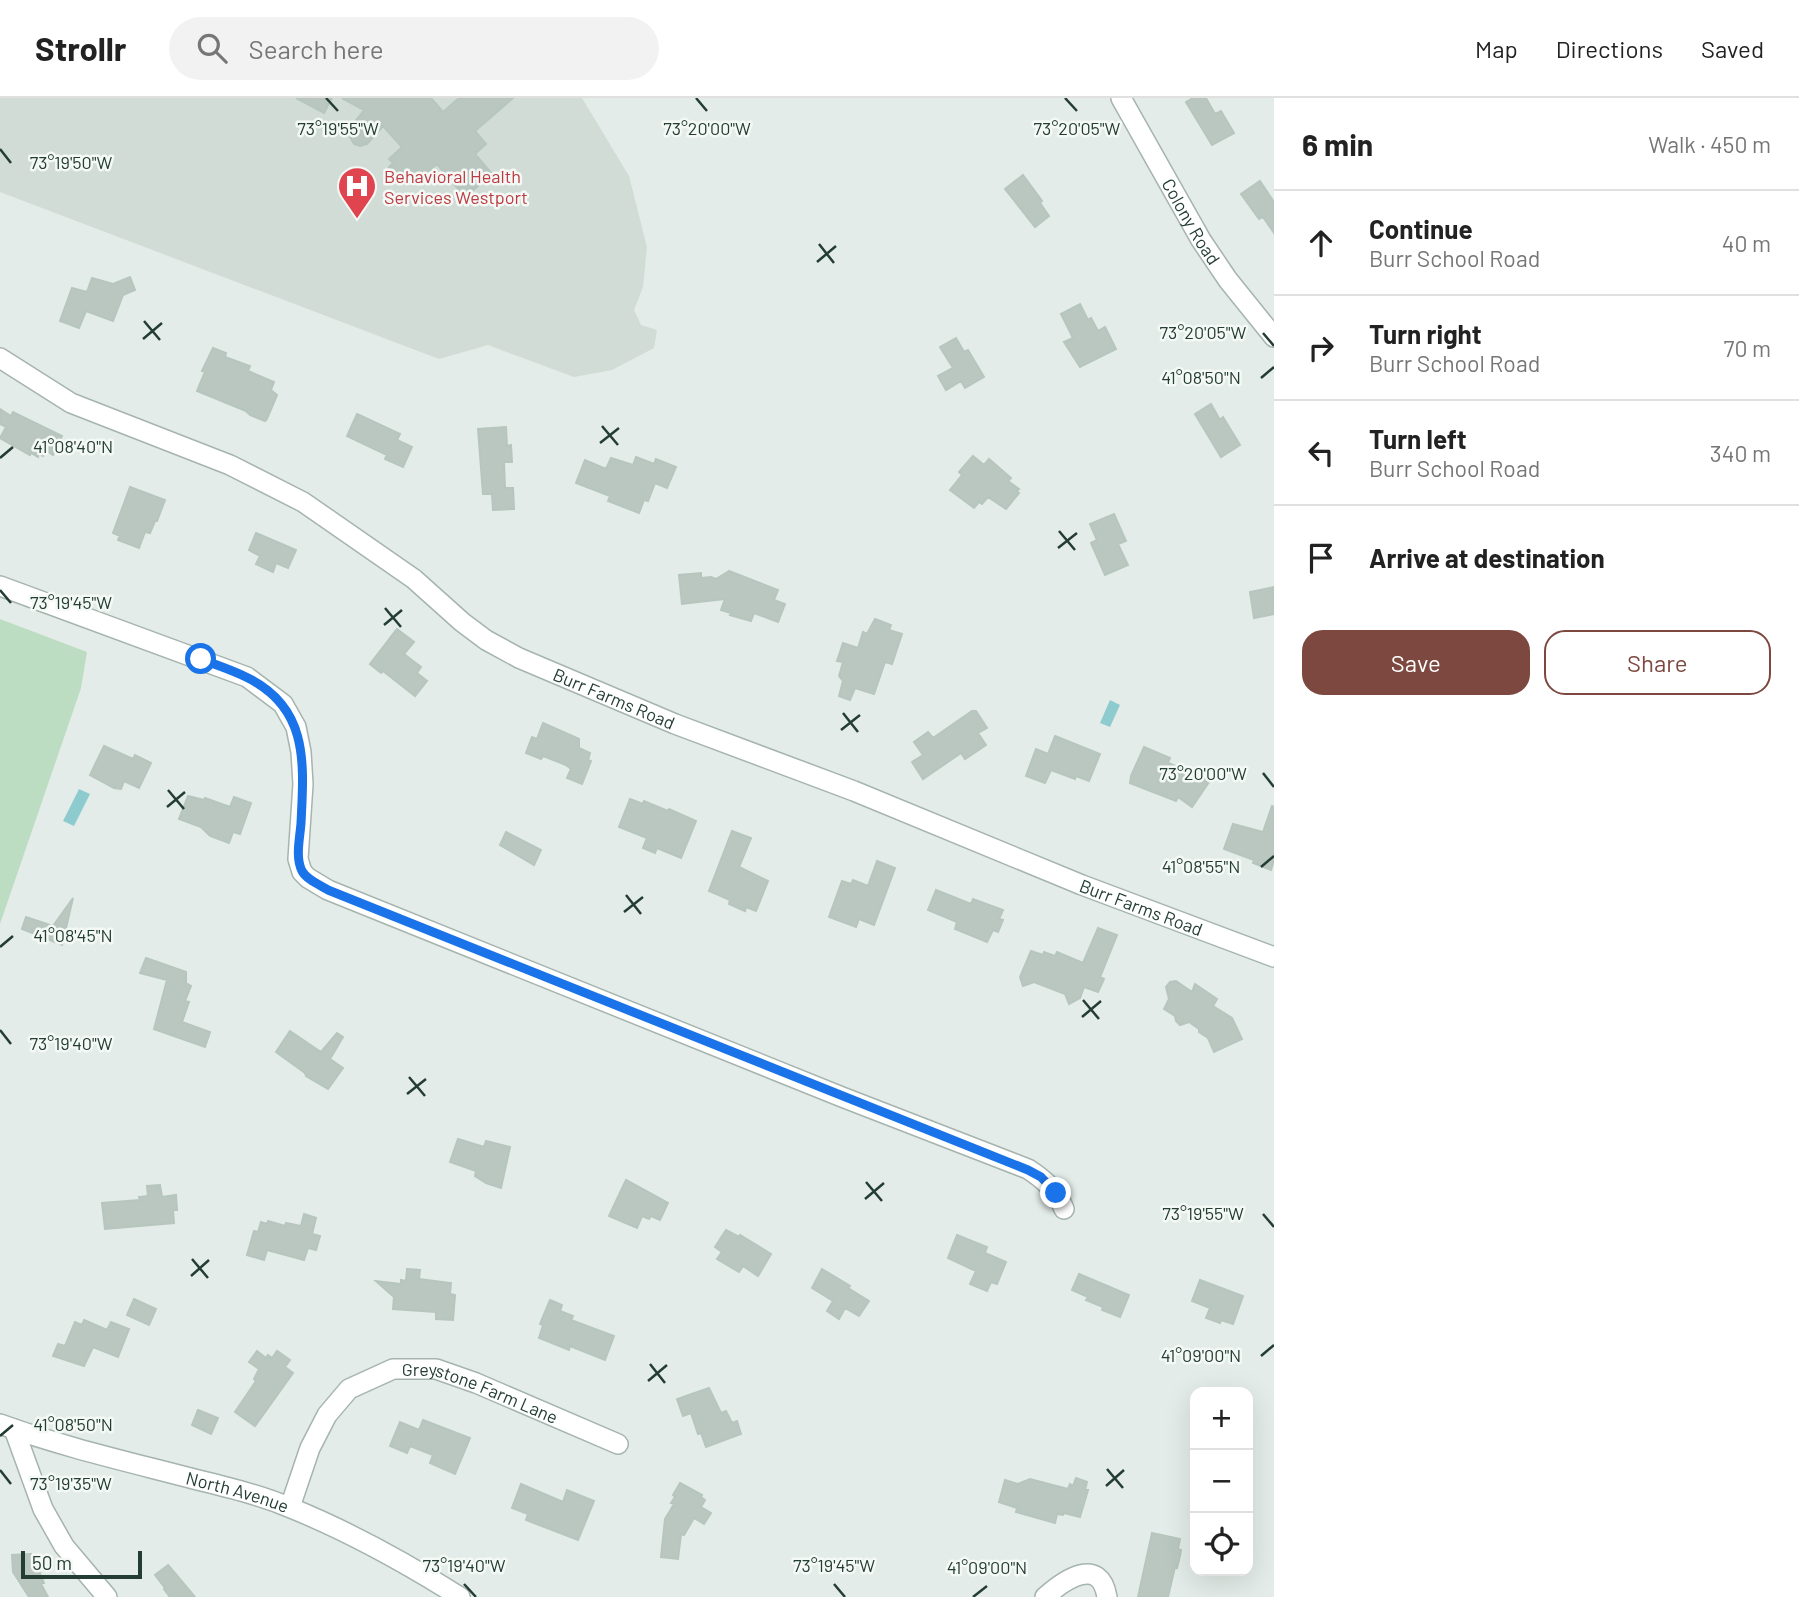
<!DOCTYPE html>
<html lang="en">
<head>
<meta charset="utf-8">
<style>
	:root { --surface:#fff; --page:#f2f2f2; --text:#222; --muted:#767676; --line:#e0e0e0; --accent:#7d483f }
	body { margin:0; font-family:Barlow,sans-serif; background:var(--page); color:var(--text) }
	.controls { position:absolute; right:21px; bottom:21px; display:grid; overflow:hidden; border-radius:14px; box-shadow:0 7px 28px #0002 }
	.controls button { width:63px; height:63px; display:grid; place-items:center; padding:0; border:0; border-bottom:2px solid var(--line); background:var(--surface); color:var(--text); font:35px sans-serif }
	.scale { position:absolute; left:21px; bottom:18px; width:121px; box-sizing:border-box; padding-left:7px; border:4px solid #243d34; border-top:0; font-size:19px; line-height:24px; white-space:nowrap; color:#243d34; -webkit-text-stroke:5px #f4f9f6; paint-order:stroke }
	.stop { position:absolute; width:21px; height:21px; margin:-16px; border:5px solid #1a73e8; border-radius:50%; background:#fff }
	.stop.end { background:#1a73e8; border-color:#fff; box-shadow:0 2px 7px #0008 }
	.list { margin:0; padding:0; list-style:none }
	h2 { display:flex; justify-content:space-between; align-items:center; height:91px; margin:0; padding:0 28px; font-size:30px }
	h2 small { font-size:23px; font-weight:400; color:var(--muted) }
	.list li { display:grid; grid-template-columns:46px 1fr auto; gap:21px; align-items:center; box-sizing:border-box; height:105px; padding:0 28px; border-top:2px solid var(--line) }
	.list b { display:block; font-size:26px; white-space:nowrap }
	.list p { margin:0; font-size:23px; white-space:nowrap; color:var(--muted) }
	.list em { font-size:23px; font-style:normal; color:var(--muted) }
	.actions { display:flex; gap:14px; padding:21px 28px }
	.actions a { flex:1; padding:16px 0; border:2px solid var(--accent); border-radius:21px; text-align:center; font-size:24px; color:var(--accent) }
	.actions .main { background:var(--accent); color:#fff }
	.icon { flex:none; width:38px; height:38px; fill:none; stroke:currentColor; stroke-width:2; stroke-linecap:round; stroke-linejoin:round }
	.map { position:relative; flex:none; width:1274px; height:1499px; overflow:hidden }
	header { display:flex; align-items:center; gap:42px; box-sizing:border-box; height:98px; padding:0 35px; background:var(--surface); border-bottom:2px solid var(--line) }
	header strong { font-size:33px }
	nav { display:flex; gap:38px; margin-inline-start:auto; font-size:24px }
	.search { width:490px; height:63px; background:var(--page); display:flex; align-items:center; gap:18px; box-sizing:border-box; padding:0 24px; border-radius:38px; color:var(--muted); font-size:26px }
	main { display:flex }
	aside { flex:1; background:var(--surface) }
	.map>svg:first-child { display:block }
	.built { fill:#d1dcd6 }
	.green { fill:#bdddc3 }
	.water { fill:#8ecbcf }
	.building { fill:#b9c7c0; stroke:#b6c6be; stroke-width:2 }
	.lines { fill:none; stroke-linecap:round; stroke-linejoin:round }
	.minor-casing { stroke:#a6b4ae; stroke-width:22 }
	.minor { stroke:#fff; stroke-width:19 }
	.route { stroke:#1a73e8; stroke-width:9 }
	.ticks { fill:none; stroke:#243d34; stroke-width:2.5 }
	.labels { text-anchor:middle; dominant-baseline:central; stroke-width:5; stroke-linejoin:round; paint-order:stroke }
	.health-label { font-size:18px; fill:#be3a42; stroke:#f4f9f6; text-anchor:start }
	.street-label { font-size:18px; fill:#243d34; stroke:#f4f9f6 }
	.ticks-label { font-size:18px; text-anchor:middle; fill:#243d34; stroke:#f4f9f6; stroke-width:5; stroke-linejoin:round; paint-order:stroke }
</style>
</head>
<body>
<header>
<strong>Strollr</strong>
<div class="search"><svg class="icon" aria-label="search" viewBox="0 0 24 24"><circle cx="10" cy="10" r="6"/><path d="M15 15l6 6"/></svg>Search here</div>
<nav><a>Map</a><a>Directions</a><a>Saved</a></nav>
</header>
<main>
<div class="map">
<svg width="1274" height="1499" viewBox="0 0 1274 1499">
	<rect width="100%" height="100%" fill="#e3ece8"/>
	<path class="built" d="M0 0H582L629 78 647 149 643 189 634 212 641 227 657 232 654 250 612 272 574 279 488 247 439 261 0 94Z"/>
	<path class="green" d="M0 521 87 554 81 590 0 826Z"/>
	<path class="water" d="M1110 602 1120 607 1110 629 1100 625Z
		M79 691 90 696 74 728 63 723Z"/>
	<path class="building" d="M296 0H332L324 15Z
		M342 0H431L443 14 459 0H513L475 33 486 46 475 56 492 76 465 99 437 66 412 87 408 83 404 86 389 69 393 65 389 61 402 49 383 28 367 46 360 48 354 46 350 39V30L364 12Z
		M1193 0H1206L1215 16 1221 13 1234 35 1212 47 1186 4Z
		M1023 77 1042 103 1040 105 1049 118 1035 129 1005 91Z
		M1260 83 1274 104V135L1263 119 1259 121 1241 96Z
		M130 179 135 192 123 197 113 223 86 213 79 230 60 223 72 190 87 194 92 180 113 186Z
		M1080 206 1088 222 1091 220 1098 233 1105 229 1116 251 1080 269 1064 244 1073 240 1061 216Z
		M956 240 964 254 968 252 984 279 965 290 961 283 946 292 938 278 953 270 940 249Z
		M213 250 226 255 225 259 250 268 248 273 274 284 271 292 277 297 267 321 265 323 250 317 246 313 197 293 205 274 202 273Z
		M1211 306 1220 322 1223 319 1240 347 1221 359 1195 316Z
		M0 311 11 318 13 314 62 338 53 357 47 353 43 358 39 356 38 359 31 355 30 357 0 340 6 329 0 326Z
		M357 316 400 336 397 342 412 349 403 369 385 361 387 357 347 338Z
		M506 329 507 348 511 347 512 364H504L505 390H513L514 411 493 412 492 396H483L478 331Z
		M973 358 984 367 989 361 1011 380 1008 383 1019 391 1017 393 1019 395 1006 411 988 399 982 406 979 404 974 410 950 392 962 377 959 374Z
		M636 359 654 366 656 361 676 369 667 390 655 385 648 403 644 402 639 415 608 403 610 398 576 385 585 362 606 371 611 360 633 367Z
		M130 389 165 402 157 423H155L150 435 145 434 139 450 118 442 120 438 113 435Z
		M1114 416 1126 443 1118 446 1128 467 1105 477 1091 445 1097 442 1090 426Z
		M256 435 296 452 288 470 276 465 273 474 256 466 260 458 249 452Z
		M729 473 778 492 774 502 785 506 778 524 754 515 751 523 730 517 731 515 721 512 725 501 682 506 679 477 701 475V480L711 479 716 481Z
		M1274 489V516L1254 520 1250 494Z
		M875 521 891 527 889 532 902 536 892 566 885 564 874 596 855 590 850 602 839 598 843 583 839 578 843 564 837 563 843 545 858 550 863 534 867 536Z
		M397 531 414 544 404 556 421 569 417 575 427 583 415 598 383 573 381 575 370 566Z
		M972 613H976L987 630 978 635 986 647 965 661 961 655 923 681 912 664 923 657 914 644 928 634 933 640Z
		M543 625 579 641V650L590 655 588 662 591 663 582 686 567 680 571 671 566 667 543 658 541 661 526 655 532 639 537 641Z
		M1055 638 1100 656 1089 683 1076 678 1075 681 1051 672 1045 685 1026 678 1036 651 1048 656Z
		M104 648 133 661 135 657 151 665 139 690 124 683 121 691 114 690 90 677Z
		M1144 649 1170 660 1168 665 1198 677 1209 684 1192 709 1178 699 1176 703 1130 685 1131 678Z
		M188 698 204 702 205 700 230 709 234 699 251 705 240 736 233 734 229 745 210 738 201 729 179 721Z
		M630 701 643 706 644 703 668 713 669 711 696 723 681 760 657 750 655 755 643 750 647 740 619 729Z
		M1272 708 1274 709V762L1271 772 1253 765 1254 762 1224 751 1233 726 1263 734Z
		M732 733 751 740 739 769 768 783 756 813 746 809 745 813 729 806 730 802 709 793Z
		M506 734 541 752 534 767 500 747Z
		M877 763 895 770 874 827 859 821 856 829 829 819 842 783 851 786 853 782 868 788Z
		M936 792 971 806 973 801 1003 812 999 821 1003 822 998 834 993 832 987 844 955 831 957 824 928 812Z
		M73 800 62 847 22 831 26 819 53 828Z
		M1098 830 1117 837 1100 879 1104 881 1098 894 1084 889 1080 900 1069 906 1065 896 1034 884 1023 888 1020 879 1031 853 1043 857 1044 854 1055 858 1057 854 1083 865Z
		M146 860 186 874V885L191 888 185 903 189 904 182 924 210 934 205 949 154 931 167 882 140 875Z
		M1176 883 1192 894 1195 886 1217 901 1213 908 1232 920 1242 941 1214 954 1208 940 1199 934V931L1189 924 1180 927 1176 923 1175 918 1164 911 1169 901 1166 889 1170 884Z
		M290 933 321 954 337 935 343 939 330 961 343 970 328 991 306 978 305 975 276 954Z
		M458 1041 484 1049 486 1043 510 1049 501 1090 486 1085 475 1078 476 1073 450 1064Z
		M626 1082 668 1105 660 1122 651 1118 649 1121 642 1118 637 1130 609 1118Z
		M160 1087 162 1099 176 1097 177 1112H173L174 1125 105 1131 102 1105 140 1102 139 1099 148 1098 147 1088Z
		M304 1116 316 1120 312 1136 320 1138 316 1152 308 1150 304 1162 267 1152 264 1162 247 1157 254 1133 258 1134 261 1124 267 1126 268 1123 285 1128 286 1125 301 1128Z
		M726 1132 739 1139 740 1137 771 1156 758 1178 743 1168 739 1174 717 1161 722 1154 715 1149Z
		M957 1137 987 1149 985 1155 1006 1164 997 1186 991 1184 987 1193 970 1186 976 1173 948 1160Z
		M407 1171 420 1172 419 1181 451 1185 450 1196 455 1197 453 1222 436 1221V1214L393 1211 394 1199 376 1183 401 1186V1182L406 1183Z
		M822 1171 850 1188 848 1190 869 1203 859 1218 845 1210 839 1221 827 1213 833 1203 812 1190Z
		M1079 1176 1129 1197 1120 1219 1102 1212 1103 1209 1086 1202 1088 1199 1072 1192Z
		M1200 1182 1243 1198 1233 1226 1221 1222 1220 1225 1206 1220 1210 1210 1192 1203Z
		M134 1201 156 1211 149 1227 127 1217Z
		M550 1202 562 1207 560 1213 573 1218 571 1222 614 1238 605 1262 570 1248 569 1252 539 1240 543 1227 540 1226Z
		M84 1222 107 1232 111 1224 129 1231 118 1259 93 1249 84 1268 53 1258 58 1246 65 1248 75 1224 82 1227Z
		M257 1253 266 1260 268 1257 272 1260 277 1253 290 1262 285 1269 293 1275 255 1328 235 1314 256 1283 254 1281 259 1271 249 1264Z
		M709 1290 721 1315 726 1313 732 1325 737 1323 741 1336 706 1349 701 1335 698 1336 691 1315 683 1318 677 1301Z
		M198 1312 218 1320 211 1336 192 1327Z
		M423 1322 470 1340 455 1376 430 1365 433 1357 410 1348 407 1355 390 1348 400 1324 419 1332Z
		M1076 1380 1087 1384 1085 1392H1088L1080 1419 1064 1415 1063 1417 1057 1416 1055 1425 1016 1414 1017 1410 999 1404 1005 1382 1018 1386 1030 1381 1068 1391 1070 1386 1073 1388Z
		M680 1385 702 1397 701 1399 705 1402 701 1409 711 1415 704 1426 694 1420 684 1437 681 1436 678 1461 661 1459 665 1421 674 1406 671 1405 675 1399 673 1397Z
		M521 1386 563 1404 567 1392 594 1403 578 1442 526 1422 528 1416 512 1410Z
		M1152 1435 1180 1441 1178 1451 1181 1452 1180 1458 1177 1470 1175 1469 1168 1499H1138Z
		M31 1456 32 1468 39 1473 44 1485 41 1486 48 1499H29L13 1474 12 1457Z
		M168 1467 179 1480 195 1499H170L164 1491 165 1490 155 1477Z"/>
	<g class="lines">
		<defs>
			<g id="minor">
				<path id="s1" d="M1121 0 1201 142 1228 182 1274 239"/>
				<path id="s2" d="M0 260 71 305 230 367 303 404 414 481 462 524 486 542 519 560 675 626 854 693 1082 787 1274 859"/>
				<path d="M0 488 247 579 283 606 296 629 301 654 303 686 298 761 302 774 308 780 328 792 842 999 1028 1071C1045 1082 1057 1093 1064 1111"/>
				<path id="s3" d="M0 1326C63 1349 129 1364 194 1381 227 1389 260 1397 291 1410 350 1434 406 1465 460 1499"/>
				<path d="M14 1331 43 1411 64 1448 107 1499"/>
				<path id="s4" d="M290 1409 310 1350 327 1317 349 1291 393 1271H436L476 1285 618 1346"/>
				<path d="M1045 1499C1064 1482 1100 1457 1107 1499"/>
			</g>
		</defs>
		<use href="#minor" class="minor-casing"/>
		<use href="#minor" class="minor"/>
	</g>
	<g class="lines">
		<path class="route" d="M201 561C216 567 232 572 246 579 309 609 304 665 301 725 300 740 295 759 302 773 307 782 320 787 328 792L1028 1072 1041 1079 1056 1095"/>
	</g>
	<path class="ticks" d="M326 0 338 13M696 0 707 13M1065 0 1077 13M0 51 11 65M819 146 834 165M817 164 836 148M144 223 160 242M1263 235 1274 248M143 241 162 225M1261 280 1274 269M602 328 618 347M600 345 619 330M0 360 13 349M1059 433 1075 452M1058 450 1077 435M0 492 11 505M385 510 401 529M384 527 402 512M843 615 858 634M841 632 860 617M1263 675 1274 689M168 692 184 711M167 709 185 694M1261 769 1274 758M626 797 641 816M624 814 643 799M0 849 13 838M1083 902 1099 921M1082 919 1101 903M0 932 11 946M409 979 425 998M407 996 426 981M866 1084 882 1103M865 1101 884 1085M1263 1116 1274 1129M192 1161 208 1180M191 1178 209 1162M1261 1258 1274 1247M650 1266 665 1285M648 1283 667 1267M0 1338 13 1327M1107 1371 1123 1390M0 1372 11 1386M1106 1388 1124 1372M464 1486 476 1499M834 1486 845 1499M973 1499 987 1488"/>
	<defs>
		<symbol id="hospital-pin" viewBox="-11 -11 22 30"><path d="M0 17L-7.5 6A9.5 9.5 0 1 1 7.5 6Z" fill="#e0444e" stroke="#f4f9f6"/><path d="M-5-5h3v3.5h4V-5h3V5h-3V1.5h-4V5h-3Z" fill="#fff"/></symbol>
	</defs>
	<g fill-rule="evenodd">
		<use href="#hospital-pin" x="335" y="66" width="44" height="60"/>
	</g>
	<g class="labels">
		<g class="health-label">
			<text x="384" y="78">Behavioral Health<tspan x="384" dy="21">Services Westport</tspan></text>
		</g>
		<g class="street-label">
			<text stroke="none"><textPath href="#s1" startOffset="142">Colony Road</textPath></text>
			<text stroke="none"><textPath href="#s2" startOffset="707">Burr Farms Road</textPath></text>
			<text stroke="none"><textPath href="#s2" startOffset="1274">Burr Farms Road</textPath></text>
			<text stroke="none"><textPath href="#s4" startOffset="273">Greystone Farm Lane</textPath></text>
			<text stroke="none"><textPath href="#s3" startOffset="247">North Avenue</textPath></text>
		</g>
	</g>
	<g class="ticks-label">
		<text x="338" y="37">73°19'55"W</text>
		<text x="707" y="37">73°20'00"W</text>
		<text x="1077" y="37">73°20'05"W</text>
		<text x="71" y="71">73°19'50"W</text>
		<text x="1203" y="241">73°20'05"W</text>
		<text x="1201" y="286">41°08'50"N</text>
		<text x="73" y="355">41°08'40"N</text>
		<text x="71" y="511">73°19'45"W</text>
		<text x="1203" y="682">73°20'00"W</text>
		<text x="1201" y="775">41°08'55"N</text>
		<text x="73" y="844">41°08'45"N</text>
		<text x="71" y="952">73°19'40"W</text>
		<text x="1203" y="1122">73°19'55"W</text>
		<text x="1201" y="1264">41°09'00"N</text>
		<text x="73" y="1333">41°08'50"N</text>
		<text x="71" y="1392">73°19'35"W</text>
		<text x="464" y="1474">73°19'40"W</text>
		<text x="834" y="1474">73°19'45"W</text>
		<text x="987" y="1476">41°09'00"N</text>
	</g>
</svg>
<div class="controls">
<button>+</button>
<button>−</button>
<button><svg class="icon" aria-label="locate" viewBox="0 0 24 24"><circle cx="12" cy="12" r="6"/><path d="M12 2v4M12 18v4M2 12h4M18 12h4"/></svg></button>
</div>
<div class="scale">50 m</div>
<div class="stop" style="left:201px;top:561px"></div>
<div class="stop end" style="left:1056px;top:1095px"></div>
</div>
<aside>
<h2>6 min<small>Walk · 450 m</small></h2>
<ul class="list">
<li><svg class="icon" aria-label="ahead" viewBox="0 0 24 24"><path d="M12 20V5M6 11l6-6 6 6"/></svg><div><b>Continue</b><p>Burr School Road</p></div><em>40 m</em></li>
<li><svg class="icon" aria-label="right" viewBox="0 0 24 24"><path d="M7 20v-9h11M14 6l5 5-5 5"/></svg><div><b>Turn right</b><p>Burr School Road</p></div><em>70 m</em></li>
<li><svg class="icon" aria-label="left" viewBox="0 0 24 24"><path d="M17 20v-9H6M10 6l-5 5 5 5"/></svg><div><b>Turn left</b><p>Burr School Road</p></div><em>340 m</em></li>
<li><svg class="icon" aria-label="arrive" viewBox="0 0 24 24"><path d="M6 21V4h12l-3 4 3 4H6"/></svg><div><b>Arrive at destination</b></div></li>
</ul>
<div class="actions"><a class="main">Save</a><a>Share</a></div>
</aside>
</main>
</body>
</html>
